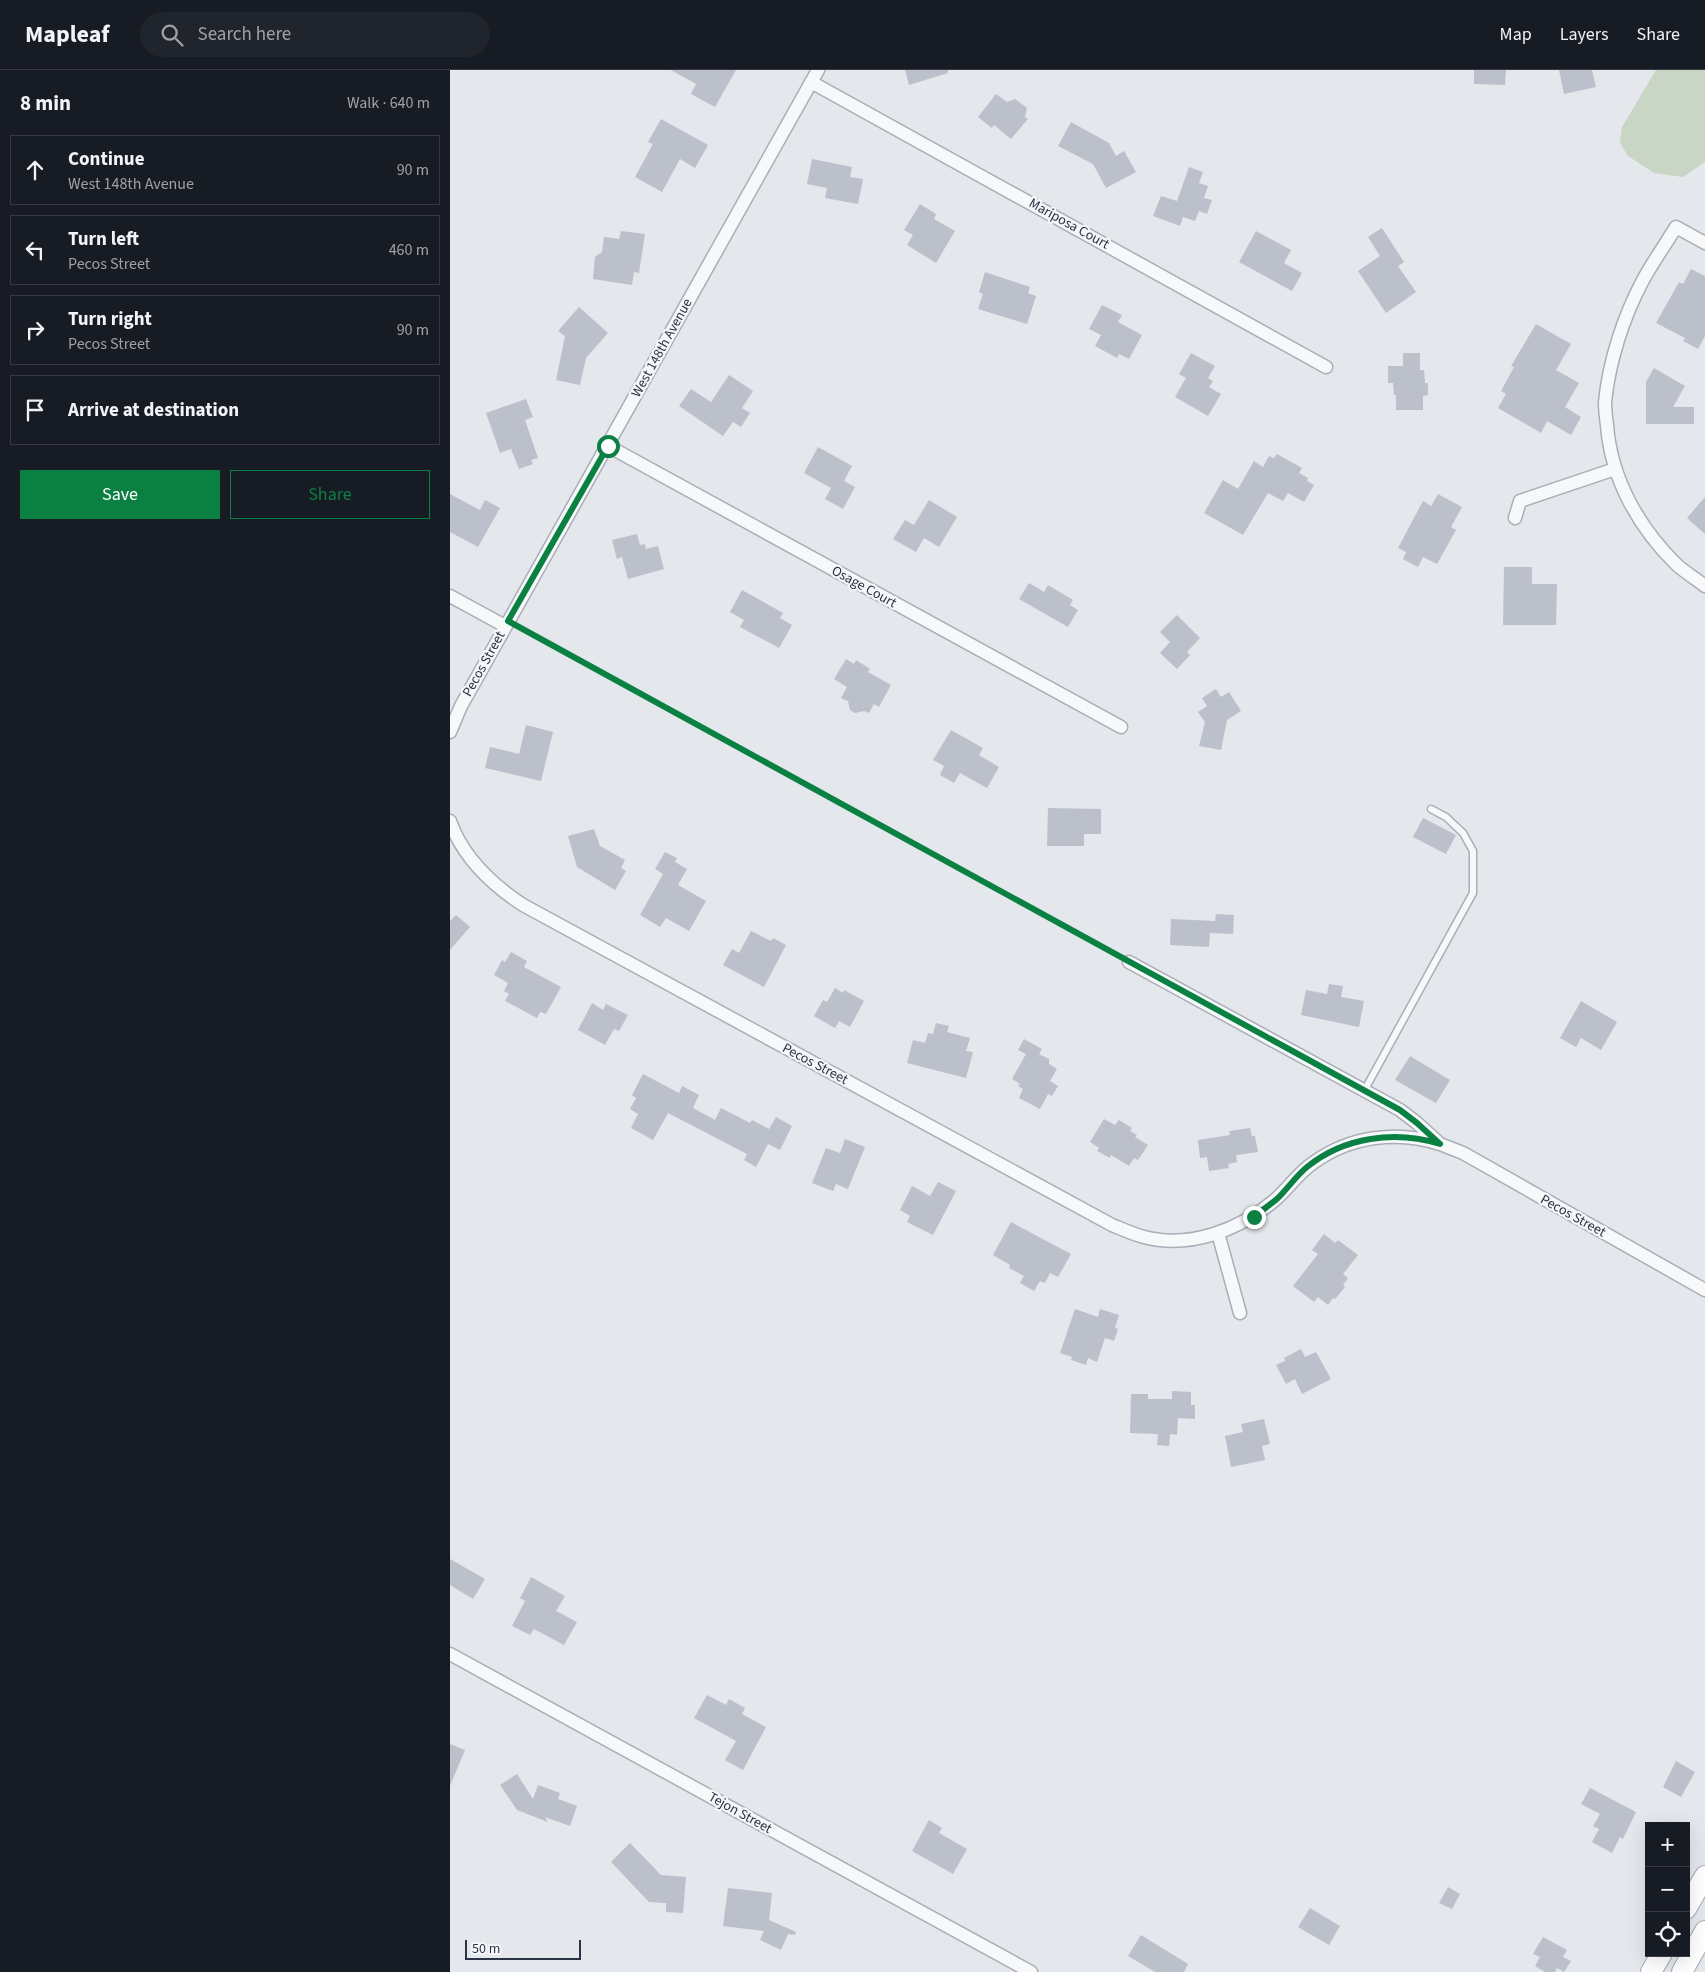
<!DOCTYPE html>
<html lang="en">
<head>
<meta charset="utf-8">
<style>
	:root { --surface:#171b24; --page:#20242c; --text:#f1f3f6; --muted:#9ea1a6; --line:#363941; --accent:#0b8043 }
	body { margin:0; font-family:"Source Sans 3",sans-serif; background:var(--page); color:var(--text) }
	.controls { position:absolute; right:15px; bottom:15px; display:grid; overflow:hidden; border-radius:0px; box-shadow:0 5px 20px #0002 }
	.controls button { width:45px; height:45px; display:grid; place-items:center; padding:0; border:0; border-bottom:1px solid var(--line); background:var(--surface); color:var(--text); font:25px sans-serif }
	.scale { position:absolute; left:15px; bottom:12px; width:116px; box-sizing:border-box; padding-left:5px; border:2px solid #2b3445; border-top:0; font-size:14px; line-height:18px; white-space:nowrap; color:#2b3445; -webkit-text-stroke:4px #f4f6f9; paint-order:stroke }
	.stop { position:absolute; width:15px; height:15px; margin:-11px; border:4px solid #0b8043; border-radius:50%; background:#fff }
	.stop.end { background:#0b8043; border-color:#fff; box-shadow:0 1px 5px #0008 }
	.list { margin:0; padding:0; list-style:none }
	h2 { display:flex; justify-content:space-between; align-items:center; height:65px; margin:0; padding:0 20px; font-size:21px }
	h2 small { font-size:16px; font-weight:400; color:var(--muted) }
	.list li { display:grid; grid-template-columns:32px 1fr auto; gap:15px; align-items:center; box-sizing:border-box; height:70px; margin:0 10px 10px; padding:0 10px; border:1px solid var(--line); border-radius:0px }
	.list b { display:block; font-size:19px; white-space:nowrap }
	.list p { margin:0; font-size:16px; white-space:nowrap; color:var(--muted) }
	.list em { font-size:16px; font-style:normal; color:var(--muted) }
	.actions { display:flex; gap:10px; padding:15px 20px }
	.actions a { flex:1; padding:11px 0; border:1px solid var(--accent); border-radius:0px; text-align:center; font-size:18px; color:var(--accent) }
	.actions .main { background:var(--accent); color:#fff }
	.icon { flex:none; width:28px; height:28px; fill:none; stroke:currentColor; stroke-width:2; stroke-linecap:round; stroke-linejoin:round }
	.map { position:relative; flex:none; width:1255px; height:1902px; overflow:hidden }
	header { display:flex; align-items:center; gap:30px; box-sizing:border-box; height:70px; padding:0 25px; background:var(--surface); border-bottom:1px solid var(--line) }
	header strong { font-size:24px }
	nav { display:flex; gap:28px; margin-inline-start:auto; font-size:18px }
	.search { width:350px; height:45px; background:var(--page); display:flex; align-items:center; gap:12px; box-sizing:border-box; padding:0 18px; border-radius:28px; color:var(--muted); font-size:19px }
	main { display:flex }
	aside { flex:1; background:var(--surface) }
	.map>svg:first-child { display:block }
	.green { fill:#c9d6c5 }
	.building { fill:#bbc0ca }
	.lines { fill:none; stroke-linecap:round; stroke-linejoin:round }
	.service-casing { stroke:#a9aeb7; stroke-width:9 }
	.minor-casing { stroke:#a9aeb7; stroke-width:15 }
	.primary-casing { stroke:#a3abb8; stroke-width:22 }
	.path { stroke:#c2c5cb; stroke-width:2.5; stroke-dasharray:4 4; stroke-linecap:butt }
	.service { stroke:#f7f8fa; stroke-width:6 }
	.minor { stroke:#f7f8fa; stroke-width:12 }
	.primary { stroke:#fff; stroke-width:20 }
	.route { stroke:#0b8043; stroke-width:6 }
	.labels { text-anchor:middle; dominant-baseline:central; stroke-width:4.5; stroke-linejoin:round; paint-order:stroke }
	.street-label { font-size:14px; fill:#2b3445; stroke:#f4f6f9 }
</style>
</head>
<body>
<header>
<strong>Mapleaf</strong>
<div class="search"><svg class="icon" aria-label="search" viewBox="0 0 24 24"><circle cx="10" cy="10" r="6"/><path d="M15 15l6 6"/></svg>Search here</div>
<nav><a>Map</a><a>Layers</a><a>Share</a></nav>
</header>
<main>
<aside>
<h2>8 min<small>Walk · 640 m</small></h2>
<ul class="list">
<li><svg class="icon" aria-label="ahead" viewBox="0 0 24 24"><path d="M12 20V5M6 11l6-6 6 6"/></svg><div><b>Continue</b><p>West 148th Avenue</p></div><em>90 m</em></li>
<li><svg class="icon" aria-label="left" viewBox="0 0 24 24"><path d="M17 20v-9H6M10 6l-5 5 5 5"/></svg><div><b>Turn left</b><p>Pecos Street</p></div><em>460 m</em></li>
<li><svg class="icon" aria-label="right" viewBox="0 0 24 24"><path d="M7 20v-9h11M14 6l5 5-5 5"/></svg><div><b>Turn right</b><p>Pecos Street</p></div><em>90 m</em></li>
<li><svg class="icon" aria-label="arrive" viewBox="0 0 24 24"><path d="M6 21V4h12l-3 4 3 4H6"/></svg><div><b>Arrive at destination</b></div></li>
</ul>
<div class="actions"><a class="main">Save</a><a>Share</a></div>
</aside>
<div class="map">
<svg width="1255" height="1902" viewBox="0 0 1255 1902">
	<rect width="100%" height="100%" fill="#e4e7ec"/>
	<path class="green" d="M1206 0H1255V92L1233 107 1204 103 1178 86 1170 73 1172 57Z"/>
	<path class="building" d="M221 0H286L265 37 241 24 246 14Z
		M455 0H498V3L459 15Z
		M1024 0H1056L1055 15 1024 14Z
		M1109 0H1142L1146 17 1114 24Z
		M546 24 557 32 565 29 577 38 575 47 578 49 561 69 544 55 542 58 528 47Z
		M211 49 258 75 245 98 230 89 212 122 185 107 203 74 198 72Z
		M621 52 659 73 666 86 674 81 686 102 656 118 643 94 608 76Z
		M362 89 402 97 400 107 413 109 408 134 375 128 377 118 357 114Z
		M739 97 753 102 749 113 758 116 754 128 762 130 757 144 749 141 745 151 733 147 730 156 703 146 711 126 727 131Z
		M470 134 486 144 484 149 505 161 486 193 457 175 463 165 454 160Z
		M932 158 954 192 948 196 966 222 936 243 908 201 930 186 918 167Z
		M171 161 195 164 189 203 184 202 182 215 143 209 145 187 152 182 154 167 169 169Z
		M806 161 841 180 834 193 852 203 842 221 789 192Z
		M1241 199 1255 206V266L1248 279 1233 271 1235 268 1206 253 1229 212 1233 214Z
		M535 202 580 217 578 223 586 226 577 254 528 239 533 224 529 222Z
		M652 235 672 245 668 252 692 265 679 289 669 284 667 288 645 276 651 265 639 259Z
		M129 237 158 263 136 288 130 315 106 310 115 266 108 261Z
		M1086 254 1121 274 1106 300 1129 313 1115 337 1131 347 1121 365 1097 351 1091 363 1048 338 1056 324 1051 321 1064 297 1061 296Z
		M741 283 765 296 758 308 763 311 759 317 771 324 758 346 725 327 736 308 729 304Z
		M953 283H970V300H974L975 313H978V325L973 326V340H946V325H944L943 313H938V296H953Z
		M1204 298 1235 316 1223 337H1244V354H1196V312Z
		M279 305 303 321 292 338 300 343 291 357 283 352 273 366 229 336 241 319 261 332Z
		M76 329 83 347 75 350 88 388 81 390 83 394 69 399 61 379 50 383 36 343Z
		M368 377 402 396 394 411 405 417 393 439 375 429 381 418 354 403Z
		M827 384 852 398 849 403 858 408 857 411 864 415 854 432 838 423 833 431 818 423 793 465 754 443 773 410 788 419 804 391 813 397 819 386 824 388Z
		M0 424 30 440 35 430 50 438 28 477 0 462Z
		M988 424 1012 437 1001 457 1006 460 987 494 973 487 968 497 953 489 956 482 948 478 973 431 981 436Z
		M1255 427V464L1237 448Z
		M479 430 507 447 489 477 474 468 466 482 443 469 455 450 464 455Z
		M187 464 190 475 195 474 196 479 208 476 214 499 178 509 172 487 167 489 162 470Z
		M1054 497H1082V514H1107L1106 555H1053Z
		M579 513 594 522 598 515 623 530 620 535 628 540 618 557 569 529Z
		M292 520 333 543 330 548 342 555 329 578 290 557 294 550 280 542Z
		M727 545 750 568 737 582 740 585 727 599 710 583 720 572 710 562Z
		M396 589 404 594 406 590 420 599 418 602 441 615 429 637 424 634 419 643 414 641 405 643 400 640 398 631 391 628 397 617 384 609Z
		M766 619 771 627 779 622 791 641 777 650 771 680 749 676 755 652 748 642 757 636 752 628Z
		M76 655 103 662 91 711 35 698 40 677 69 684Z
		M501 660 533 678 529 685 549 697 537 718 510 703 504 713 490 705 494 696 483 690Z
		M598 738 651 739V764H634V776H597Z
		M973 748 1006 765 996 784 963 767Z
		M144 759 150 776 175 790 171 798 176 801 165 820 127 797 118 766Z
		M215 782 227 788 225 792 237 799 228 815 256 831 239 861 216 848 210 857 190 845 213 804 205 799Z
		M766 844 784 845 783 864 760 863 759 877 720 875 721 849 765 851Z
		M6 845 20 857 0 880V851Z
		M301 861 321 871 323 868 336 875 314 917 273 895 282 879 289 883Z
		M61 882 77 891 74 897 111 917 96 944 90 942 87 948 55 931 59 924 54 921 58 913 44 905 52 890 55 892Z
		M879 914 893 916 891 927 914 931 909 957 851 945 856 920 877 924Z
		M385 918 393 923 394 920 414 931 400 957 389 951 385 958 364 946 373 930 377 932Z
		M1131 931 1167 952 1151 980 1131 968 1126 977 1110 968Z
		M142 933 153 940 156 934 178 945 169 961 164 959 155 975 128 960Z
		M486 953 499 956 497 962 520 968 516 981 523 982 516 1008 457 993 463 970 475 973 478 963 483 964Z
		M574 969 592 979 589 984 599 989V994L607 999 600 1011 608 1016 602 1026 598 1024 590 1039 569 1028 573 1019 568 1016 570 1014 562 1009 576 984 568 980Z
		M960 986 1000 1010 986 1033 945 1010Z
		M193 1004 229 1023 232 1016 249 1025 243 1038 265 1050 271 1038 300 1053 302 1050 319 1059 326 1047 342 1056 330 1080 318 1074 306 1097 294 1090 297 1084 218 1043 203 1070 181 1058 188 1044 180 1039 186 1028 182 1025Z
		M654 1049 665 1055 669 1050 682 1058 680 1061 687 1065 685 1067 698 1075 688 1090 684 1088 679 1096 661 1085 660 1088 647 1081 649 1078 640 1072Z
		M800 1058 802 1066H805L808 1082 786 1085 787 1092 778 1094 779 1098 759 1101 757 1087 750 1088 748 1070 780 1065 779 1061Z
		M395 1069 415 1077 398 1119 386 1114 383 1121 362 1113 376 1078 390 1083Z
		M488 1112 506 1121 483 1165 457 1152 460 1146 450 1140 462 1116 480 1126Z
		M561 1152 621 1184 608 1207 600 1203 595 1213 590 1211 584 1221 570 1213 574 1206 559 1198 560 1195 543 1185Z
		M874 1164 885 1173 888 1170 908 1185 893 1204 898 1208 893 1215 895 1217 885 1229 883 1228 878 1235 868 1227 864 1232 843 1216 868 1184 862 1180Z
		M625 1239 648 1247 650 1239 669 1245 665 1258 668 1259 664 1271 655 1268 647 1292 638 1288 636 1295 621 1290 622 1287 610 1283Z
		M851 1279 855 1287 866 1282 881 1309 852 1324 845 1309 836 1314 826 1295 835 1291 834 1288Z
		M722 1321 741 1322V1335H745V1349L728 1348 727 1365 720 1364 719 1376 707 1375 708 1364 680 1363 681 1324H698V1329H722Z
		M814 1349 820 1374 812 1376 815 1390 781 1397 775 1366 793 1362 791 1354Z
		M0 1489 35 1509 23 1529 0 1515Z
		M81 1507 115 1526 106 1541 127 1552 114 1575 84 1559 80 1565 62 1556 75 1531 70 1528Z
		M257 1625 276 1635 279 1629 295 1638 292 1644 316 1657 293 1700 275 1690 286 1671 244 1648Z
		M0 1674 15 1680 0 1716Z
		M1226 1691 1245 1702 1231 1727 1213 1717Z
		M67 1704 83 1729 88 1715 110 1723 108 1729 127 1736 120 1756 95 1747 98 1752 67 1740 50 1715Z
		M1140 1718 1186 1742 1173 1769 1170 1767 1162 1783 1142 1772 1149 1759 1143 1756 1150 1744 1131 1734Z
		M479 1750 492 1758 489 1763 517 1779 503 1804 462 1781Z
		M180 1773 211 1805 236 1807 233 1843 216 1842V1833L199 1832 161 1792Z
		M998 1817 1010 1824 1002 1839 989 1833Z
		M278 1818 322 1823 319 1850 346 1862 345 1865 338 1864 331 1880 310 1870 314 1861 273 1856Z
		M860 1838 890 1856 879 1875 848 1857Z
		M691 1865 738 1894 734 1902H705L678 1886Z
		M1093 1867 1117 1880 1113 1887 1121 1891 1114 1902 1107 1898 1105 1902H1095L1085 1896 1090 1887 1083 1884Z"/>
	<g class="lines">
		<defs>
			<path id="service" d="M914 1021 1023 823V781L1013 763 996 747 981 739"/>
			<path id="minor" d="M361 12 876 297
				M1255 173 1226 157C1215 175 1202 193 1192 212 1173 248 1159 292 1155 332 1155 340 1156 348 1157 355 1161 409 1189 458 1227 495 1236 503 1246 509 1255 516
				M158 376 671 657
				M1065 448 1070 431 1165 399
				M0 526 55 556
				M0 662 11 636 368 0
				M0 751C13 788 41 814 73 835L662 1155C672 1159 683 1164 694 1167 740 1179 789 1160 825 1130 838 1119 848 1103 863 1093 900 1066 947 1060 990 1074
				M679 892 950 1040 967 1053 990 1074 1013 1083 1255 1220
				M768 1163 790 1243
				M0 1584 581 1902"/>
			<path id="primary" d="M1236 1839 1255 1806
				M1201 1902 1212 1883
				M1232 1902 1255 1861"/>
		</defs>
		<use href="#service" class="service-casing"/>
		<use href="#minor" class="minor-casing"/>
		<use href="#primary" class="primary-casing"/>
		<path class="path" d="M70 558 668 886"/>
		<use href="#service" class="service"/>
		<use href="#minor" class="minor"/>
		<use href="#primary" class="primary"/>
	</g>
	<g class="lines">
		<path class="route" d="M158 376 58 551 950 1040 967 1053 990 1074C945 1060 894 1067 857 1097 846 1106 838 1118 828 1128 820 1135 812 1140 804 1147"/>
	</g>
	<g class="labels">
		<g class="street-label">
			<text transform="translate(619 154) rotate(29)">Mariposa Court</text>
			<text transform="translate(212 278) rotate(-61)">West 148th Avenue</text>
			<text transform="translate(414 517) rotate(29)">Osage Court</text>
			<text transform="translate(34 594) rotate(-61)">Pecos Street</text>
			<text transform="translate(365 994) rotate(28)">Pecos Street</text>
			<text transform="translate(1123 1146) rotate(29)">Pecos Street</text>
			<text transform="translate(290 1743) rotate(29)">Tejon Street</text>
		</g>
	</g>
</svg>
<div class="controls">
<button>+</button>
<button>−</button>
<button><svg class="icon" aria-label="locate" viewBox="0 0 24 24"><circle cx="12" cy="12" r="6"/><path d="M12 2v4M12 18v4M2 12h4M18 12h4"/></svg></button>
</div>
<div class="scale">50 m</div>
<div class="stop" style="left:158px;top:376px"></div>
<div class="stop end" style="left:804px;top:1147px"></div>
</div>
</main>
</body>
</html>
